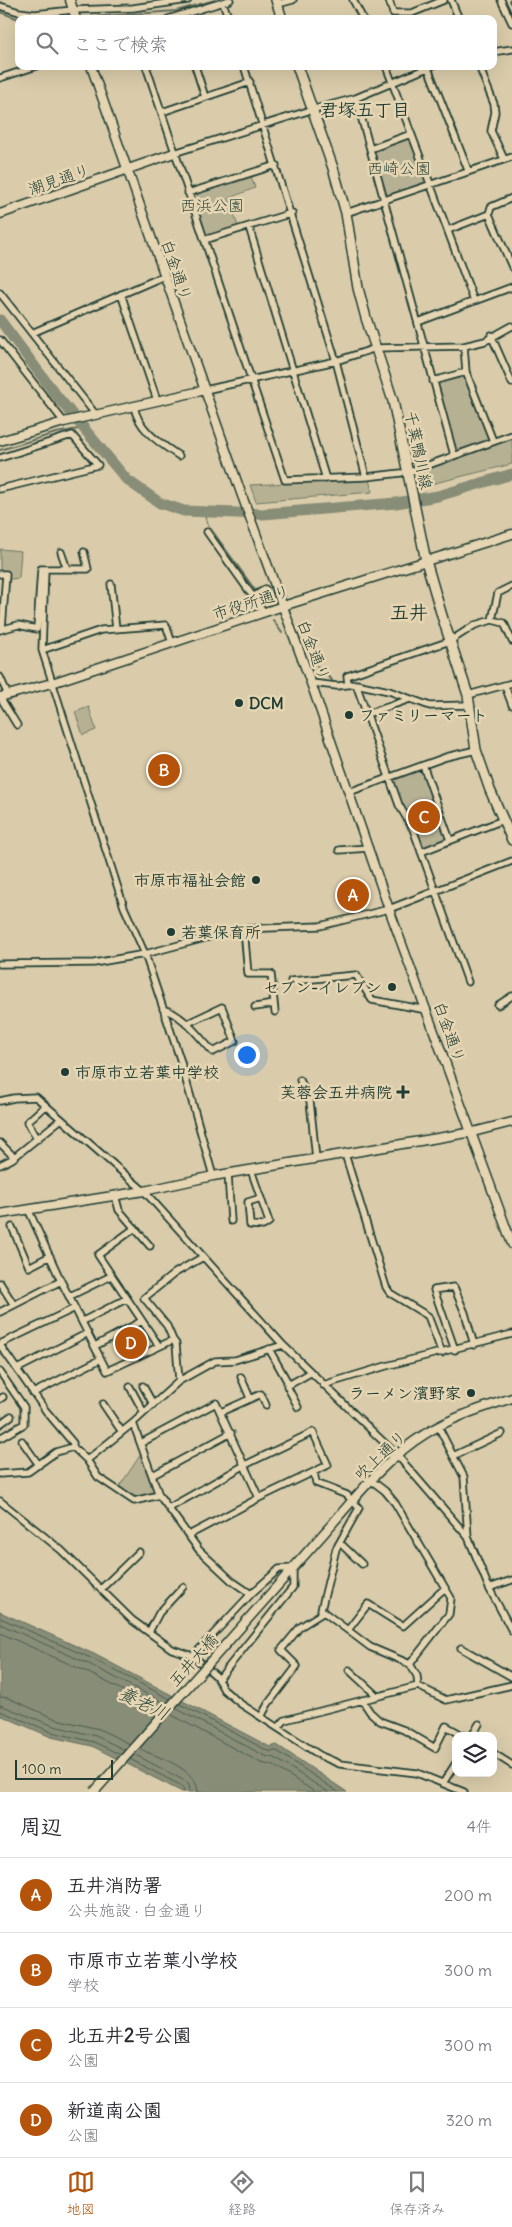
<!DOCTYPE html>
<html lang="ja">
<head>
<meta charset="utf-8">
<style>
	:root { --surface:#fff; --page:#f7f7f7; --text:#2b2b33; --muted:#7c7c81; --line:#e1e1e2; --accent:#b45309 }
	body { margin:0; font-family:Delius,"Klee One",sans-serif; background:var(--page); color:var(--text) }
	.controls { position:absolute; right:15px; bottom:15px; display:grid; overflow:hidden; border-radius:10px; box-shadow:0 5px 20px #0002 }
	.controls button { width:45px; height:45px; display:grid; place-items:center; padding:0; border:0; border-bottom:1px solid var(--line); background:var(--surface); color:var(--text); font:25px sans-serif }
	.scale { position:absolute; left:15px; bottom:12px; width:98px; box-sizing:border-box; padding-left:5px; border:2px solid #1f3d34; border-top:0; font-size:14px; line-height:18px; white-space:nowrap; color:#1f3d34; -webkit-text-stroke:4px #e6d5b2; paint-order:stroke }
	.you { position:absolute; left:246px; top:1054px; width:18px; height:18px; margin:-12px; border:4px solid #fff; border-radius:50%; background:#1a73e8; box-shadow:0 0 0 8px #1a73e833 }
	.badge { display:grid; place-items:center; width:32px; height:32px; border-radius:50%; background:var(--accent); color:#fff; font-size:16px; font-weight:700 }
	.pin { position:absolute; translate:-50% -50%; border:2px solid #fff; box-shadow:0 1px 5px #0006 }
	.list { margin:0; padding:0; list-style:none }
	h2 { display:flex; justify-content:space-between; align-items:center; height:65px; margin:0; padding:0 20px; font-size:21px }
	h2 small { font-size:16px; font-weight:400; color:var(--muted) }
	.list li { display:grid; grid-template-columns:32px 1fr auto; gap:15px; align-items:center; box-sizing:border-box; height:75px; padding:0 20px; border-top:1px solid var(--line) }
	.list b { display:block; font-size:19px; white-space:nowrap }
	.list p { margin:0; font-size:16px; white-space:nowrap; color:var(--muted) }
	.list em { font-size:16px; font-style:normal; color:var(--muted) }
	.icon { flex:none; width:28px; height:28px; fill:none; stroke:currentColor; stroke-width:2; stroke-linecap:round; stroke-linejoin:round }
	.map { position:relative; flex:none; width:512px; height:1792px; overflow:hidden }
	.search { position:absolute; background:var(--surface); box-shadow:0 5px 20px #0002; left:15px; right:15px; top:15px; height:55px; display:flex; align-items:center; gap:12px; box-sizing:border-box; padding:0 18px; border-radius:10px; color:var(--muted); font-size:19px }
	.sheet { height:365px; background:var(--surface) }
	nav { display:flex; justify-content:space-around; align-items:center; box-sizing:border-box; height:70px; border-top:1px solid var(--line); background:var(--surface); font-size:14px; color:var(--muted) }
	nav a { display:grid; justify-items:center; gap:2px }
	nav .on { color:var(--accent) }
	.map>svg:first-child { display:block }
	.green { fill:#b7b194; stroke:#6b7764 }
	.water { fill:#888d77; stroke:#5e6d5c }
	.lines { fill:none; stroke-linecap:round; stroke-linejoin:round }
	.shore { stroke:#495d4f; stroke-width:1 }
	.stream { stroke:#5e6d5c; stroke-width:2 }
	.river { stroke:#888d77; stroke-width:11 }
	.minor-casing { stroke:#1f3d34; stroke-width:9 }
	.tertiary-casing { stroke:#1f3d34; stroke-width:11 }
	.primary-casing { stroke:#1f3d34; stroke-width:12 }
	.minor { stroke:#e6d5b2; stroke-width:5.5 }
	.tertiary { stroke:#e6d5b2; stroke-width:8 }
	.primary { stroke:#e6d5b2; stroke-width:9 }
	.rail-casing { stroke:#1f3d34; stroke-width:4 }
	.rail { stroke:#e6d5b2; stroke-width:2; stroke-dasharray:5.5; stroke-linecap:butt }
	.tertiary-bridge-casing { stroke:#1f3d34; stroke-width:11; stroke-linecap:butt }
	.tertiary-bridge { stroke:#e6d5b2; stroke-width:8 }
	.poi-dot { fill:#1f3d34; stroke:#e6d5b2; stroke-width:2 }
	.labels { text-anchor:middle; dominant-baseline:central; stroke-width:5; stroke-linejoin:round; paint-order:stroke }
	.park-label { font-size:16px; fill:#2e493e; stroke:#e6d5b2 }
	.street-label { font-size:16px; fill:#1f3d34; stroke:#e6d5b2 }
	.poi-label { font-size:16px; font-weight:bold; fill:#1f3d34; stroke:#e6d5b2; text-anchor:start }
	.neighbourhood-label { font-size:18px; font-weight:bold; fill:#1f3d34; stroke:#e6d5b2 }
	.water-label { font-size:18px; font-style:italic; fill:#2f493e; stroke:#e6d5b2 }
	.quarter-label { font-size:19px; font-weight:bold; fill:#1f3d34; stroke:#e6d5b2 }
</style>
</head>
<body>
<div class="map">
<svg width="512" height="1792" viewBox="0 0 512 1792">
	<rect width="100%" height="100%" fill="#daccaa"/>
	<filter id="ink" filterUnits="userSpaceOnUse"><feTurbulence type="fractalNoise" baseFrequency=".02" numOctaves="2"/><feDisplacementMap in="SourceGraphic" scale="10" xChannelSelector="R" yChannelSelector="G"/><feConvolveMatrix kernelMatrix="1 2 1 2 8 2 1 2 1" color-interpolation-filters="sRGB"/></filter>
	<g filter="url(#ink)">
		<path class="green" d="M411 134 430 184 383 199 370 149Z
			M250 173 255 188 229 198 239 230 204 240 188 193Z
			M462 375 464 377 490 437 488 441 458 451H455L436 384 438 382Z
			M512 438V464L415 488 412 473Z
			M369 479 372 492 256 502 250 485Z
			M0 549 21 551 19 578 5 580 6 574H0Z
			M89 707 96 730 83 735 75 712Z
			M420 770 424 771 447 837 446 839 424 848 421 846 401 804 394 781 396 779Z
			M132 1331 141 1350 130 1355 121 1337Z
			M141 1454 155 1491 152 1495C137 1497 132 1496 119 1487Z"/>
		<path class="water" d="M0 1612 94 1654 270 1747 277 1745 347 1792H182L92 1746 51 1737 0 1715Z"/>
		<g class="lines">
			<path class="shore" d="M0 1618 91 1658 170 1699
				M0 1624 89 1664 166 1704
				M0 1633 85 1671 161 1710
				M0 1697 8 1698 56 1719 99 1729 130 1744
				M180 1704 268 1751H277L338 1792
				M0 1705 54 1726 96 1736 125 1750
				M175 1708 265 1756 275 1758 328 1792
				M0 1711 52 1732 94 1742 121 1755
				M170 1714 261 1763 274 1766 315 1792
				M139 1749C158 1757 197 1768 198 1792
				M134 1754 185 1781 189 1785 190 1792
				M130 1759 182 1786 184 1792"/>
			<path class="stream" d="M0 12 19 19
				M77 18 176 11 215 0
				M0 450 56 433 84 428
				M204 512 208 525 263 601
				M273 620 282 633
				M317 666 332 680"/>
			<path class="river" d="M0 320 56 395 127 480 160 503 184 511 263 514 396 503 438 496 512 474"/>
			<defs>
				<path id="minor" d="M353 0 363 19
					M389 0 393 13H412L444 0
					M451 0 459 19
					M501 0 512 23
					M223 3 229 19
					M278 4 293 0
					M0 6 19 12 35 14 73 10 133 8 188 0
					M168 19 230 0
					M493 52 512 49
					M146 66 285 480 366 477 401 473
					M195 66 205 97
					M244 66 336 361 366 477
					M386 66 474 301
					M479 66 494 104 495 112 491 131 504 159
					M428 68 468 170
					M0 78 37 66
					M356 98 454 455
					M162 112 250 82
					M370 149 411 134
					M174 153 311 110 356 98 432 66
					M188 193 276 165
					M346 213 512 157
					M489 214 512 267
					M249 227 326 479
					M448 230 489 214 491 207 512 198
					M204 240 292 213
					M0 293 96 415
					M121 294 157 400
					M418 322 512 287
					M32 333 164 276
					M491 335 512 383
					M0 340 64 422
					M464 346 466 372 493 441
					M433 381 466 372
					M205 390 336 361 376 348 464 346 485 341 512 326
					M134 406C138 430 160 443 179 456
					M0 458 72 435 98 465 0 489
					M409 472 512 435
					M207 532 264 612
					M61 552 67 569
					M45 569 42 650 124 907 145 954 180 1059 213 1176
					M0 574H6L2 629
					M111 584 116 629
					M253 597 265 589
					M492 620 498 593 512 586
					M0 630 18 625 37 629 41 569H88L84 552
					M42 650 101 630 166 625 172 643
					M0 677 8 695
					M311 683 337 686 356 684 389 691 430 706 469 705
					M348 684 347 676 450 641 475 625 492 620 504 623 512 641
					M356 684 399 805 413 829 468 982
					M505 686 512 705
					M468 695 512 683
					M0 697 17 725
					M367 714 410 699
					M423 765 450 840
					M349 792 446 757 476 750
					M339 850 369 848
					M421 852 503 820
					M244 929 248 974H271L275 1012
					M0 964 94 963 145 954 239 929 320 926 389 909 512 861
					M291 981 356 975 372 1000 427 1010
					M498 1005 512 996
					M255 1007 274 1004
					M163 1009C184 1015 198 1036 213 1052L235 1041 222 1007 186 1024
					M300 1080 310 1101 316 1159
					M0 1101 14 1098 36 1097 144 1191 283 1345 397 1455 468 1537 489 1588 512 1631
					M38 1139 27 1122 45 1106
					M0 1143 14 1157
					M345 1154 386 1287 390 1293 428 1316 442 1353
					M0 1165 12 1159 60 1120
					M251 1170 269 1222 263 1226 250 1225 248 1202 261 1198
					M228 1174 231 1221
					M115 1195 119 1210 150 1246
					M28 1209 61 1281 107 1371 173 1340 176 1344 179 1381
					M12 1227 29 1267 50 1256
					M135 1228 98 1255 159 1346
					M0 1283 14 1305
					M70 1296 111 1276
					M0 1312 61 1281
					M83 1321 126 1299
					M173 1340 167 1326 144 1298 175 1273 203 1257
					M0 1344 75 1308
					M0 1345 46 1411 73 1443V1447
					M95 1346 142 1321
					M269 1349 287 1381V1386L298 1407
					M455 1350 434 1290 454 1287 465 1313 474 1345
					M17 1369 88 1333
					M0 1372 24 1407V1424L0 1438
					M241 1377 250 1398
					M323 1385 386 1366 512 1334
					M143 1386 153 1404
					M287 1386 310 1373
					M130 1387 144 1413
					M33 1393 101 1359
					M0 1399 3 1397
					M103 1404 122 1432
					M221 1412 261 1394 266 1405
					M133 1423 159 1495 199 1550 232 1581 251 1594
					M0 1424 11 1416
					M438 1426 464 1477 468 1537
					M22 1441 39 1465
					M141 1443 216 1403 259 1498
					M453 1456 502 1433
					M87 1460 133 1423 179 1381 215 1361 235 1360 283 1345
					M314 1472 316 1483 347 1495 359 1508 336 1549 321 1610 370 1647 410 1664 417 1676 418 1686
					M0 1474 28 1472 56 1452 73 1447 87 1460 98 1477 134 1501 159 1495
					M153 1475 231 1433
					M372 1481 385 1491 395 1503 451 1598 449 1614 410 1664
					M0 1501 61 1550 132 1620 172 1649 193 1656 216 1676 224 1690 241 1704 321 1756 340 1764 417 1773 464 1792
					M169 1508 245 1465 313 1432 328 1465 259 1498 189 1535
					M340 1543 362 1564
					M489 1588 512 1580
					M101 1589 139 1552
					M348 1630 368 1604 403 1626 445 1588
					M149 1632 159 1613 183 1587
					M461 1648 512 1677
					M193 1656 251 1594 279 1569 293 1568V1587L218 1680
					M349 1670 377 1696
					M362 1700 370 1712 380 1721 404 1730 435 1748 446 1726 464 1736
					M261 1717 268 1704 297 1666 281 1650 300 1627 324 1612
					M278 1728 285 1720 418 1686 446 1700 512 1685
					M472 1736 479 1724
					M493 1753 512 1765
					M443 1783 456 1763"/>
				<path id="tertiary" d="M70 0 76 19
					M91 66 241 493 311 683 389 909 512 1244
					M0 214 174 153
					M0 441 64 422 205 390
					M0 697 52 683 283 606 512 534
					M0 1214 144 1191 213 1176 473 1132 512 1122
					M210 1662C248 1619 287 1575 325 1532 355 1498 386 1458 425 1434 452 1417 482 1408 512 1398"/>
				<path id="primary" d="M276 0 282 19
					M297 66 333 168 346 213 358 288 366 318 393 401 426 561 442 616 468 695 476 750 490 790 512 840"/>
			</defs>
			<use href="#minor" class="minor-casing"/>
			<use href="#tertiary" class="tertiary-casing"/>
			<use href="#primary" class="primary-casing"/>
			<use href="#minor" class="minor"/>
			<use href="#tertiary" class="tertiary"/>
			<use href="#primary" class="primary"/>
			<defs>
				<path id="rail" d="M511 0 512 2"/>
			</defs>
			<use href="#rail" class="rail-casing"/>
			<use href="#rail" class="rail"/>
			<defs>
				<path id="tertiary-bridge" d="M94 1792 210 1662"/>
			</defs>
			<use href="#tertiary-bridge" class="tertiary-bridge-casing"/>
			<use href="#tertiary-bridge" class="tertiary-bridge"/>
		</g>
	</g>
	<g class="poi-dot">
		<circle cx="239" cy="703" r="5"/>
		<circle cx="349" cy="715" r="5"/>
		<circle cx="256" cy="880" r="5"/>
		<circle cx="171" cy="932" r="5"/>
		<circle cx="392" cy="987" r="5"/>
		<circle cx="65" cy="1072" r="5"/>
		<path d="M400.5 1084.5h5v5h5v5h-5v5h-5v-5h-5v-5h5z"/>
		<circle cx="471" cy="1393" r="5"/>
	</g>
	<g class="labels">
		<g class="park-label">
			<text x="399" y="168">西崎公園</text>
			<text x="212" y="205">西浜公園</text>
		</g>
		<g class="street-label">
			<text transform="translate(59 179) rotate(-19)">潮見通り</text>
			<text transform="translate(177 270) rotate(71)">白金通り</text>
			<text transform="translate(419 450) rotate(78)">千葉鴨川線</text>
			<text transform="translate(251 602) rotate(-18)">市役所通り</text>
			<text transform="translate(314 650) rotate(69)">白金通り</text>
			<text transform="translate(450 1032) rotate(70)">白金通り</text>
			<text transform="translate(380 1455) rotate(-43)">吹上通り</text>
			<text transform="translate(193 1660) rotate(-48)">五井大橋</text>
		</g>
		<g class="poi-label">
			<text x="249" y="703">DCM</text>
			<text x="359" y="715">ファミリーマート</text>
			<text x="246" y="880" text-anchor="end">市原市福祉会館</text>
			<text x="181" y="932">若葉保育所</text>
			<text x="382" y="987" text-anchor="end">セブン-イレブン</text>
			<text x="75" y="1072">市原市立若葉中学校</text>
			<text x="392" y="1092" text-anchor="end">芙蓉会五井病院</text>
			<text x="461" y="1393" text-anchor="end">ラーメン濱野家</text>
		</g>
		<g class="neighbourhood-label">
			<text x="365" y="109">君塚五丁目</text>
		</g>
		<g class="water-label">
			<text transform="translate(144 1703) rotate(26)">養老川</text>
		</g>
		<g class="quarter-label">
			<text x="409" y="612">五井</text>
		</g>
	</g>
</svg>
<div class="controls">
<button><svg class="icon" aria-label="layers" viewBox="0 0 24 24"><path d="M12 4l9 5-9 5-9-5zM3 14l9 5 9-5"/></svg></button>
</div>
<div class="scale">100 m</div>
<div class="you"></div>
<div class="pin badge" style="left:353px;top:895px">A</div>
<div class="pin badge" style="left:164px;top:770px">B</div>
<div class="pin badge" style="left:424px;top:817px">C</div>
<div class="pin badge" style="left:131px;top:1343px">D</div>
<div class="search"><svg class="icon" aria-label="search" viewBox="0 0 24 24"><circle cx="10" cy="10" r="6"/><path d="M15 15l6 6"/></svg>ここで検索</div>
</div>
<section class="sheet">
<h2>周辺<small>4件</small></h2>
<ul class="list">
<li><span class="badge">A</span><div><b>五井消防署</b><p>公共施設 · 白金通り</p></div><em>200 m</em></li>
<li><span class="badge">B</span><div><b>市原市立若葉小学校</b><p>学校</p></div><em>300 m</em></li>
<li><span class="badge">C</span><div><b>北五井2号公園</b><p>公園</p></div><em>300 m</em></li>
<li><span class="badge">D</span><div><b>新道南公園</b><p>公園</p></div><em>320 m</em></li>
</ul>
</section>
<nav>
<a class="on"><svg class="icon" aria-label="map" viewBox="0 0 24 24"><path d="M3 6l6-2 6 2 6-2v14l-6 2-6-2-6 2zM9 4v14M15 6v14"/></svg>地図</a>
<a><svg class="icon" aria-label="directions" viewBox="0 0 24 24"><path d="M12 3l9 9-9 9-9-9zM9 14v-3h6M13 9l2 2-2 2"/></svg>経路</a>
<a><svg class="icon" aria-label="saved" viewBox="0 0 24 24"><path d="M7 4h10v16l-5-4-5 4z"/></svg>保存済み</a>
</nav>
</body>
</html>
